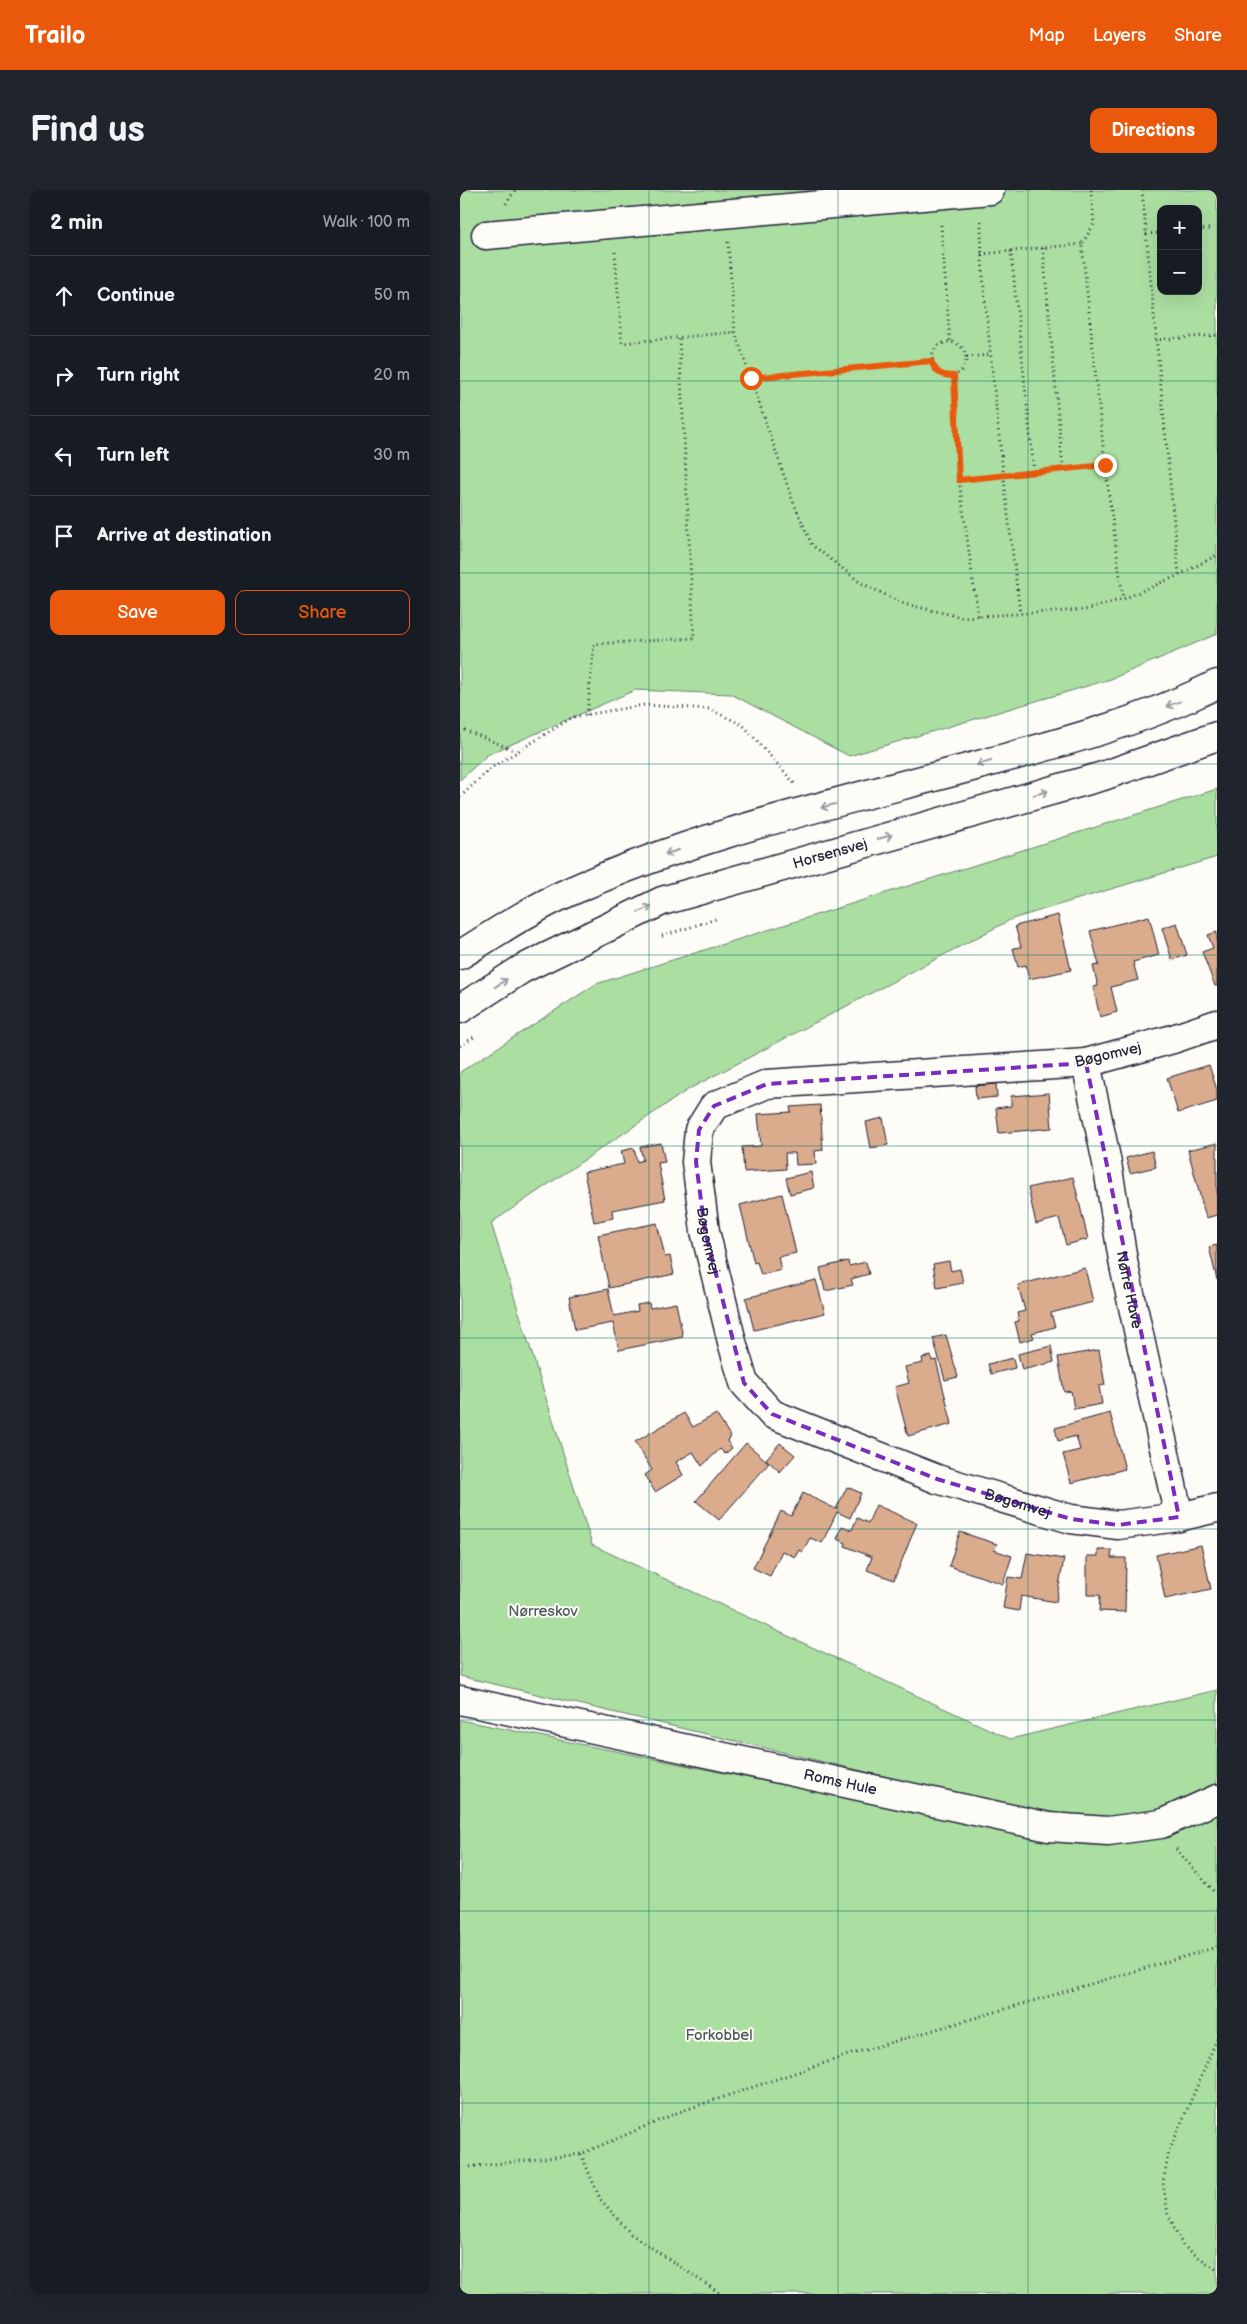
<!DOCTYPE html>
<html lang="en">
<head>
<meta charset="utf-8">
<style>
	:root { --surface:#171b24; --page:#20242c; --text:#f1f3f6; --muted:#9ea1a6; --line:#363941; --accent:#ea580c }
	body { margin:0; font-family:"Balsamiq Sans",sans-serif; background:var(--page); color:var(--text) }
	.controls { position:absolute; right:15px; top:15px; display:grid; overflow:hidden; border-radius:10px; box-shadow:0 5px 20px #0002 }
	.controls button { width:45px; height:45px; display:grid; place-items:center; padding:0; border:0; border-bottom:1px solid var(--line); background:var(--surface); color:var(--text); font:25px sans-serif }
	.stop { position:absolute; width:15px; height:15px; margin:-11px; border:4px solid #ea580c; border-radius:50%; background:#fff }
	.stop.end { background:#ea580c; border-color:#fff; box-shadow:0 1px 5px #0008 }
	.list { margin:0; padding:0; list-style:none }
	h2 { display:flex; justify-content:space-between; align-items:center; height:65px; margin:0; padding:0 20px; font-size:21px }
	h2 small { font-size:16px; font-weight:400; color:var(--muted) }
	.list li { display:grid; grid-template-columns:32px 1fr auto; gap:15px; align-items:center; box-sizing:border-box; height:80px; padding:0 20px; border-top:1px solid var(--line) }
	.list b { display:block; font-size:19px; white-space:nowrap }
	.list em { font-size:16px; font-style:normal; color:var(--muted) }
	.actions { display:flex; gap:10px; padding:15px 20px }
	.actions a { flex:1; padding:11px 0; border:1px solid var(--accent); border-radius:10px; text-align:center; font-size:18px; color:var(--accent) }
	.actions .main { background:var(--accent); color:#fff }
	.icon { flex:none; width:28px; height:28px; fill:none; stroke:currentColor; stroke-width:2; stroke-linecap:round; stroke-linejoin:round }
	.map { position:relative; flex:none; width:757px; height:2104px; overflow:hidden; border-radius:10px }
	header { display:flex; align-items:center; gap:30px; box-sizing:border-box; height:70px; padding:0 25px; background:var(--accent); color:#fff }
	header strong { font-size:24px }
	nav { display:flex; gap:28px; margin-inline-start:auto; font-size:18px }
	.intro { display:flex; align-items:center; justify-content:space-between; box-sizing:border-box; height:120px; padding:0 30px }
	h1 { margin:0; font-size:35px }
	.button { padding:12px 22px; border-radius:10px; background:var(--accent); color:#fff; font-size:18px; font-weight:700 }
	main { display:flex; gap:30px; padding:0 30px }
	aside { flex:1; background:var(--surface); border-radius:10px; box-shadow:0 5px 20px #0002 }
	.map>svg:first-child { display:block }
	.green { fill:#abdfa1; stroke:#66806e; fill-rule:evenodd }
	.building { fill:#daab8c; stroke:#22223b }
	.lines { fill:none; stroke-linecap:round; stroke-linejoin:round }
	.minor-casing { stroke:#22223b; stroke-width:31 }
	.major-casing { stroke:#22223b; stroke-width:31 }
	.path { stroke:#22223b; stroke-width:3; stroke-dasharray:1 4; stroke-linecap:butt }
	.minor { stroke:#fdfcf7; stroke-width:28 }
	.major { stroke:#fdfcf7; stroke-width:28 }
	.oneway { stroke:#9a9aa2 }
	.route { stroke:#ea580c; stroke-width:6 }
	.marked { fill:none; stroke:#7b2cbf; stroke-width:4; stroke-dasharray:10 6; stroke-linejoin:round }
	.grid { fill:none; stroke:#0f766e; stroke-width:1; stroke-opacity:0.55 }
	.labels { text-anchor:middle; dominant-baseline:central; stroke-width:4; stroke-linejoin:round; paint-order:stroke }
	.street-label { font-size:15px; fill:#22223b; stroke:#fdfcf7 }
	.park-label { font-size:15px; fill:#4b5b5a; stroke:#fdfcf7 }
</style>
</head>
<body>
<header>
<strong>Trailo</strong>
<nav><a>Map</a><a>Layers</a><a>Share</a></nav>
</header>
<div class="intro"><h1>Find us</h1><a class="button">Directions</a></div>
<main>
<aside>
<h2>2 min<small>Walk · 100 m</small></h2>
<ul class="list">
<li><svg class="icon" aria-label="ahead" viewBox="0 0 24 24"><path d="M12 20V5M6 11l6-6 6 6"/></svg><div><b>Continue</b></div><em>50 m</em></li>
<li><svg class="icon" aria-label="right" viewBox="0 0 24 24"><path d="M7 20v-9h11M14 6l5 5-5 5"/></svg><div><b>Turn right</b></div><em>20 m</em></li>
<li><svg class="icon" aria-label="left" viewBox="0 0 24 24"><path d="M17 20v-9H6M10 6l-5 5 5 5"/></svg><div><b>Turn left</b></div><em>30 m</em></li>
<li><svg class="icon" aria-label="arrive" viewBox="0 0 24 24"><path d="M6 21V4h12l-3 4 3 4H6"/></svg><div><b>Arrive at destination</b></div></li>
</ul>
<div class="actions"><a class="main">Save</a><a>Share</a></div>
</aside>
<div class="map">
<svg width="757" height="2104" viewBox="0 0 757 2104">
	<rect width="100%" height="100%" fill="#fdfcf7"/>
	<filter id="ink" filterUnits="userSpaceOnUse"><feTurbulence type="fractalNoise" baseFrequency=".02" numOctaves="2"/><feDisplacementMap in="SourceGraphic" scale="10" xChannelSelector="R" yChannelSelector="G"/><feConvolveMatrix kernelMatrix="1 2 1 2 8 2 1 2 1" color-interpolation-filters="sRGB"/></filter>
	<g filter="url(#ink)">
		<path class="green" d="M0 0H757V444L651 489 389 566 271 504 175 500 27 565 0 590ZM701 19H738V101H701Z
			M757 599V667L552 729 229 899 31 1033 132 1355 550 1549 757 1500V1601L696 1628 593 1626 0 1486V882L136 794Z
			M0 1530 593 1649 757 1616V2104H0Z"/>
		<path class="building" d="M598 725 611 780 569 789 566 775 558 777 553 758 561 757 555 736Z
			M689 726 699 765 673 772 678 790 651 797 657 822 640 827 633 797 638 796 633 776 639 775 630 741Z
			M717 733 727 765 712 770 702 738Z
			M757 742V796H755L742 762 753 758 748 745Z
			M749 875 757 900V911L718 923 707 888Z
			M536 894 537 907 516 909 515 896Z
			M589 903 592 938 539 943 536 918 551 916V906Z
			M360 915 363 960 355 961 356 974 336 975 335 963H325L326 979 284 982 282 957 301 956 298 924 331 922 330 917Z
			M423 928 428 955 411 958 406 932Z
			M201 953 205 972 198 973 205 1010 152 1020 153 1028 134 1032 124 982 164 974 161 961 174 958 177 972 183 970 180 957Z
			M757 953V1025L746 1028 728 960Z
			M692 961 696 977 670 983 666 968Z
			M351 982 354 998 330 1004 326 988Z
			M613 987 628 1049 606 1055 599 1028 576 1034 568 998Z
			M322 1004 336 1063 318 1067 321 1080 301 1085 297 1072 294 1073 280 1015Z
			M197 1033 205 1067 210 1066 214 1084 149 1098 138 1045Z
			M757 1055V1090L749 1057Z
			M388 1071 389 1076 406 1072 409 1084 391 1089 393 1095 365 1101 360 1078Z
			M489 1071 491 1081 500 1079 503 1093 477 1098 473 1074Z
			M625 1078 633 1112 591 1123 595 1137 572 1143 574 1148 560 1152 555 1132 559 1131 557 1123 565 1121 558 1095Z
			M356 1090 365 1123 294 1140 286 1108Z
			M148 1099 154 1126 178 1121 177 1115 189 1113 190 1118 216 1113 223 1147 159 1160 153 1133 115 1140 109 1107Z
			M486 1145 498 1187 485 1190 473 1148Z
			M591 1156 594 1172 562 1180 558 1164Z
			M639 1160 645 1195 639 1196 642 1214 614 1219 611 1201 604 1202 598 1167Z
			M471 1166 472 1171 476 1170 492 1234 448 1246 435 1197 449 1193 445 1177 463 1173 462 1168Z
			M553 1168 555 1178 531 1184 528 1174Z
			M224 1223 233 1237 256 1224 271 1247 267 1251 272 1258 265 1264 260 1259 242 1276 233 1262 216 1272 223 1285 195 1302 185 1285 192 1280 175 1252Z
			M650 1223 665 1279 611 1293 603 1264 620 1260 616 1246 598 1251 595 1238Z
			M286 1253 309 1273 259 1330 236 1311Z
			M320 1253 335 1265 320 1282 306 1269Z
			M387 1297 401 1303 390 1328 377 1322 362 1353 350 1348 342 1362 339 1360 335 1367 322 1361 310 1386 293 1378 321 1321 331 1326 343 1303 376 1319Z
			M416 1315 457 1333 434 1390 407 1380 412 1367 385 1356 386 1353 377 1349 382 1336 392 1340 397 1328 408 1333Z
			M500 1342 537 1354 534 1360 552 1366 543 1394 489 1376Z
			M741 1355 751 1399 705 1409 696 1365Z
			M638 1360H652L651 1368H666L665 1422 639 1421 640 1405H627V1366H638Z
			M567 1363 604 1369 596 1412 561 1406 559 1421 543 1418 548 1387 562 1389Z"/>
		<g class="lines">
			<defs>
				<g id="minor">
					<path d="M26 45 530 0"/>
					<path id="s1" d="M757 834 713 849 626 873 307 894 254 916 239 940 236 972 245 1041 272 1152 284 1193 312 1224 477 1289 611 1329 658 1335 719 1327 757 1318"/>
					<path id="s2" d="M626 873 647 973 664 1076 719 1327"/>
					<path id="s3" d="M0 1510 589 1637 648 1641 701 1634 757 1609"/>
				</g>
				<g id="major">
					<path d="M0 765C35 743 71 719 109 702 239 643 382 612 519 575 600 553 682 532 757 494"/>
					<path id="s4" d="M0 819 62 779 202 711 643 586 757 546"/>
				</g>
			</defs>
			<use href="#minor" class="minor-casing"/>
			<use href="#major" class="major-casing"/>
			<path class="path" d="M631 0 634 34 622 54 645 275 663 409
				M682 0 719 385
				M46 14 55 0
				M521 31C521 80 527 129 532 178 540 260 550 341 560 423
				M481 35 490 151
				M738 40 757 38
				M686 44 701 43
				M268 52 275 142 332 309 352 355 401 393 444 414 502 427 625 420 663 409 719 385 757 365
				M583 58 603 279
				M551 61 574 282
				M155 62 162 153 275 142
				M521 64 622 54
				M695 150 757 145
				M472 169a17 17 0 1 1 34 0a17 17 0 1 1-34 0Z
				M507 167 530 165
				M494 186 499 290 518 426
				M291 188 471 171
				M499 290 645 275
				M127 525 134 454 234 448 219 147
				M0 538 56 561
				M0 607 31 578 113 527 184 515 249 519 283 535 335 594
				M202 746 256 729
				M0 856 14 847
				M716 1659 757 1705
				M757 1849 709 1962 703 1993 708 2024 723 2056 757 2080
				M121 1964 140 2009 171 2044 261 2104
				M0 1978 121 1964 219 1922 388 1865 757 1757"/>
			<use href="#minor" class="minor"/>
			<use href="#major" class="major"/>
		</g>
		<defs><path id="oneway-shaft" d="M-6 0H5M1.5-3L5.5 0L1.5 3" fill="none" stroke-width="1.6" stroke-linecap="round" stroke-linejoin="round" transform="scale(1.25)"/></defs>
		<g class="oneway">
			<use href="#oneway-shaft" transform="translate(713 514) rotate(160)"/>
			<use href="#oneway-shaft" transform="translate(524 573) rotate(165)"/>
			<use href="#oneway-shaft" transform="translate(581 603) rotate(-16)"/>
			<use href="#oneway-shaft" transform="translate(368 616) rotate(165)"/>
			<use href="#oneway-shaft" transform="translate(425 647) rotate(-16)"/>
			<use href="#oneway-shaft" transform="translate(212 662) rotate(162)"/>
			<use href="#oneway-shaft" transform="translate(185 719) rotate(-25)"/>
			<use href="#oneway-shaft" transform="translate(41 793) rotate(-33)"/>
		</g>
	</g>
	<g class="lines" filter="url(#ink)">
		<path class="route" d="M291 188 471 171C476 183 481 186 494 186L499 290 645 275"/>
	</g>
	<path class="marked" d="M626 873 719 1327 658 1335 611 1329 477 1289 312 1224 284 1193 245 1041 236 972 239 940 254 916 307 894Z"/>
	<path class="grid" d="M189 0V2104M378 0V2104M568 0V2104M0 191H757M0 383H757M0 574H757M0 765H757M0 956H757M0 1148H757M0 1339H757M0 1530H757M0 1721H757M0 1913H757"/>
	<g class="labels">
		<g class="street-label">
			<text stroke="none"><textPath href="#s4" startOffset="404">Horsensvej</textPath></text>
			<text transform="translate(648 865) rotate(-13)">Bøgomvej</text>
			<text stroke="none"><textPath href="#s1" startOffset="654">Bøgomvej</textPath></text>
			<text stroke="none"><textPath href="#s2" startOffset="231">Nørre Have</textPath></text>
			<text stroke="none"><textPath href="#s1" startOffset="1104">Bøgomvej</textPath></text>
			<text stroke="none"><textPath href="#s3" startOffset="389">Roms Hule</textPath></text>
		</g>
		<g class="park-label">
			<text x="83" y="1421">Nørreskov</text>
			<text x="259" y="1845">Forkobbel</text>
		</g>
	</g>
</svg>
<div class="controls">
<button>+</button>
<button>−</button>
</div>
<div class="stop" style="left:291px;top:188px"></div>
<div class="stop end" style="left:645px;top:275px"></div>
</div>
</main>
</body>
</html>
